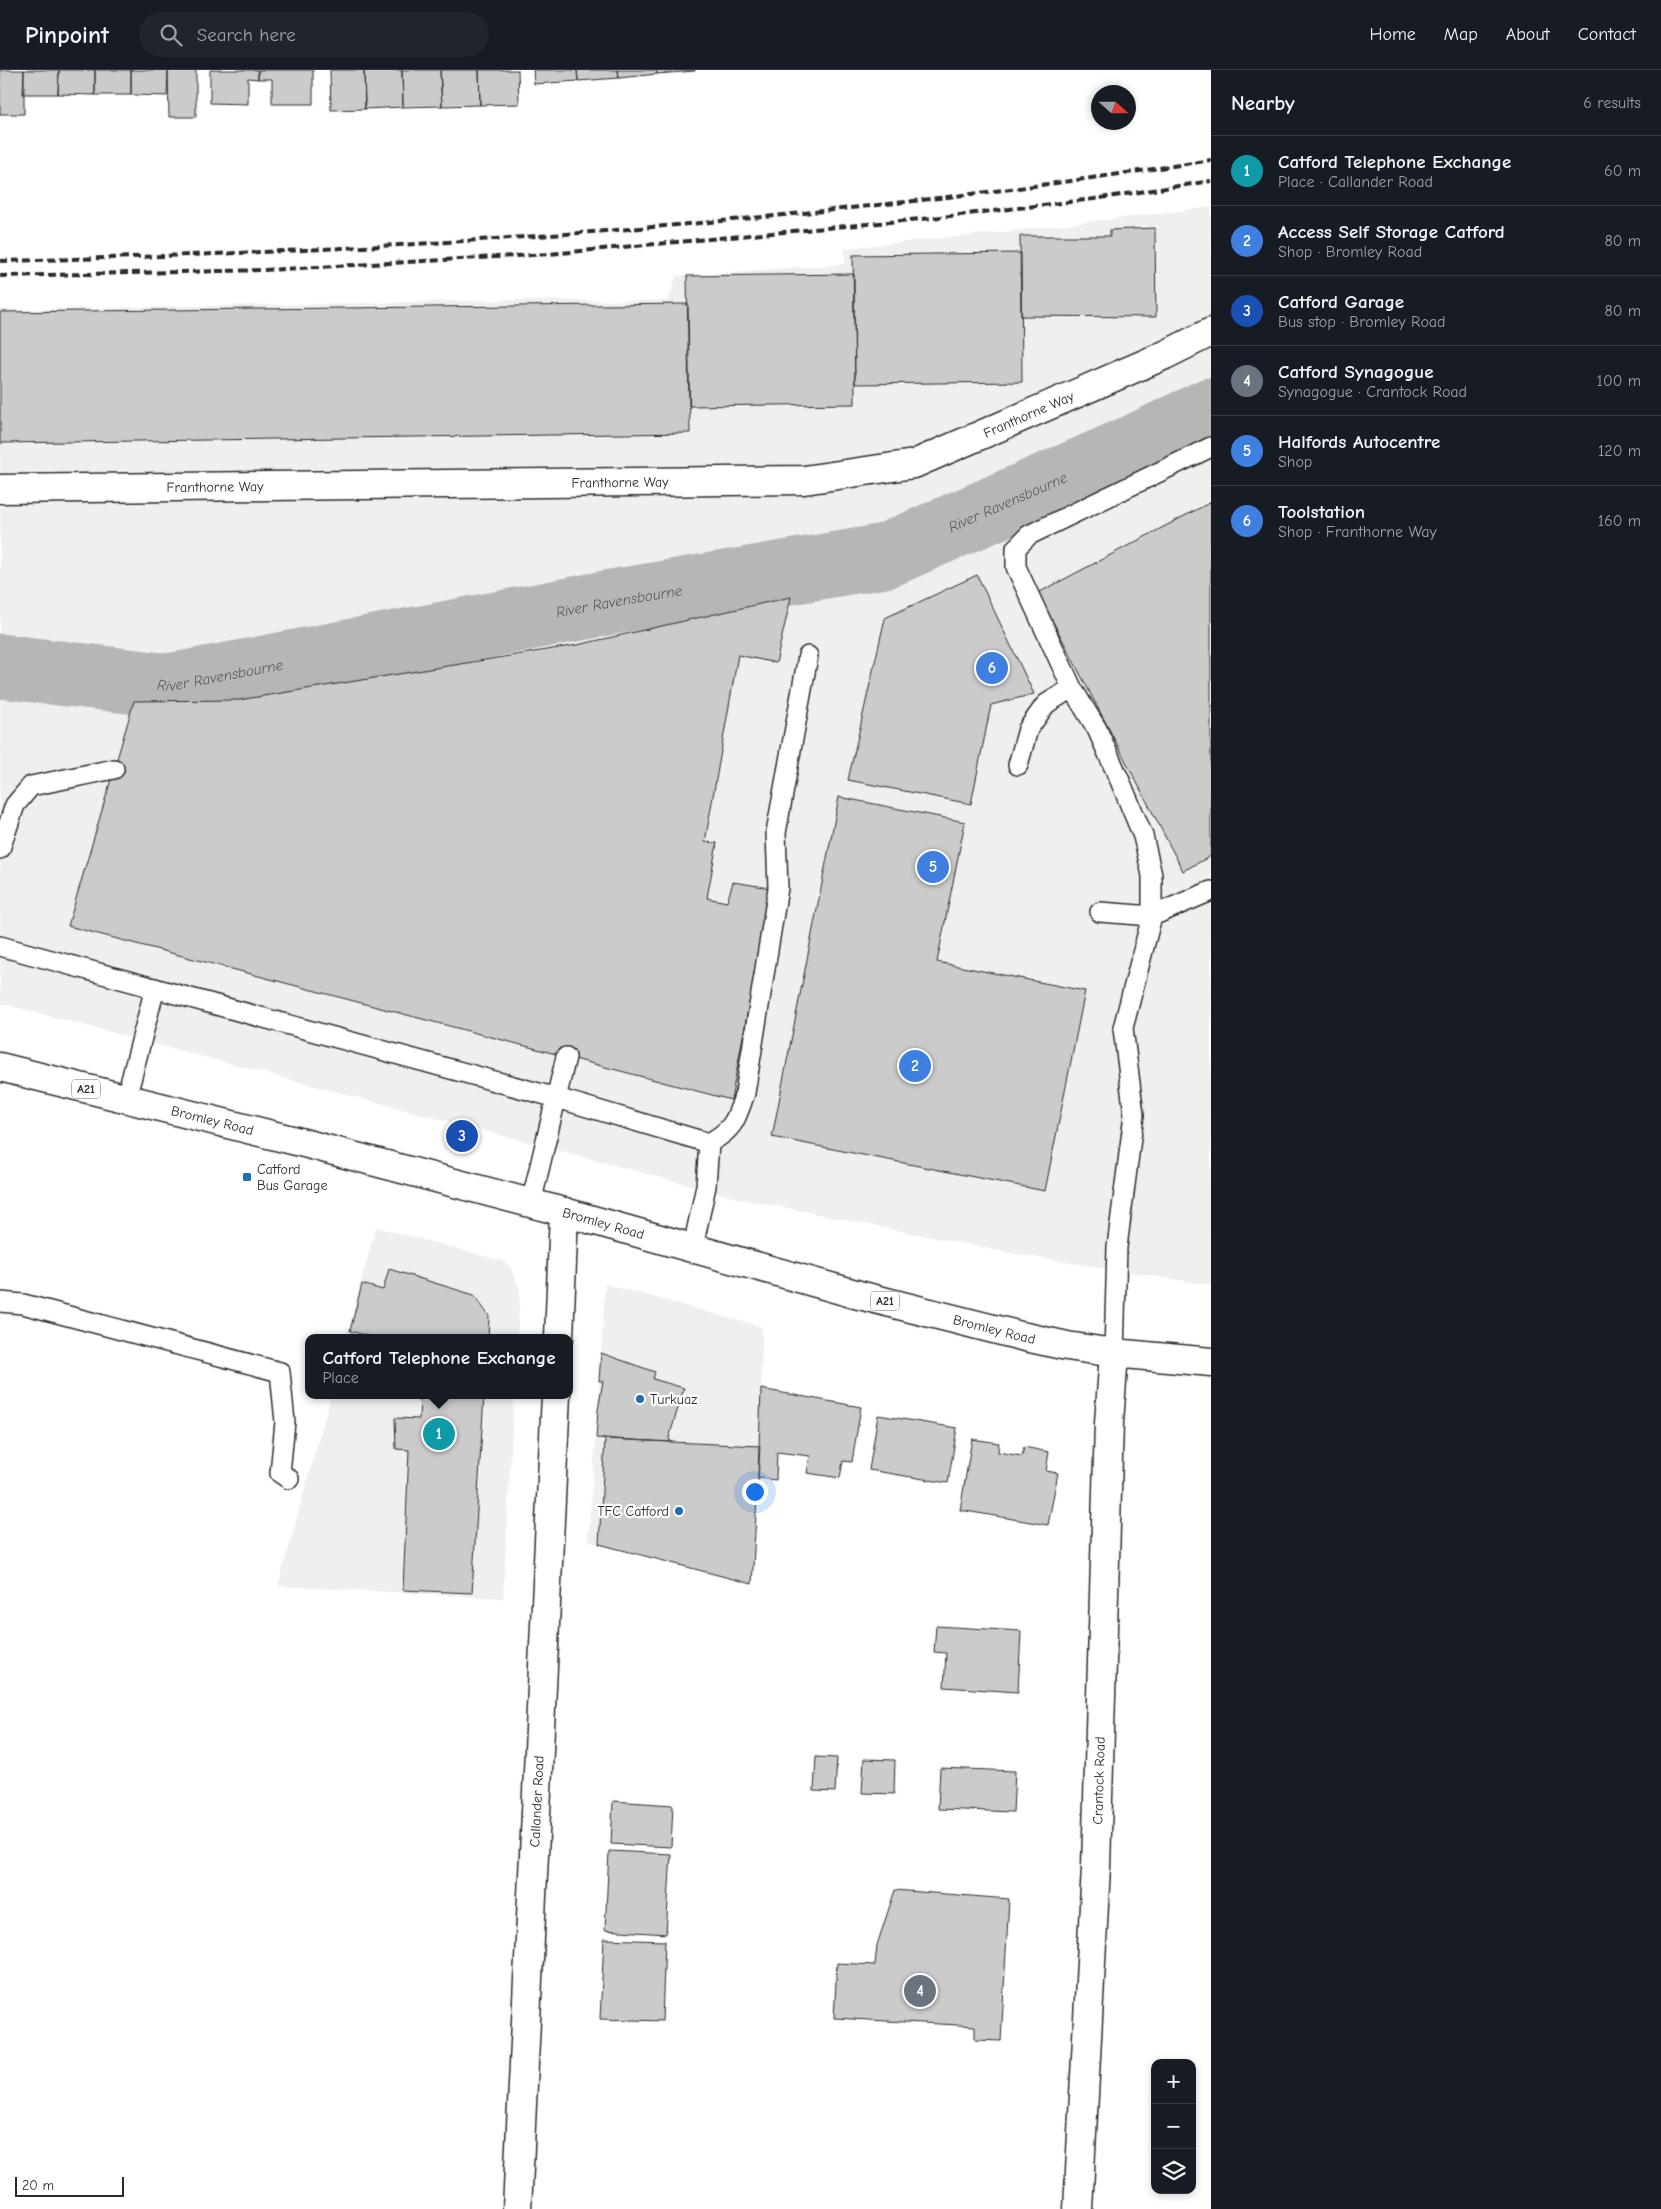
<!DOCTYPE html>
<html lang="en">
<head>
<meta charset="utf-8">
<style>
	:root { --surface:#171b24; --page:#20242c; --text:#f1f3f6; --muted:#9ea1a6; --line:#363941; --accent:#0f766e }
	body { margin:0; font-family:"Comic Neue",sans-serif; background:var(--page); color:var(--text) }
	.controls { position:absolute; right:15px; bottom:15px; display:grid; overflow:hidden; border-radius:10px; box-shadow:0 2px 8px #0003 }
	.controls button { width:45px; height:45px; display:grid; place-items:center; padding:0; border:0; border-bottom:1px solid var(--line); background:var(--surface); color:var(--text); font:25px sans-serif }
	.compass { position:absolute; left:1091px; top:15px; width:45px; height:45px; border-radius:50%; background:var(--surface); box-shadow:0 2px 8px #0003; rotate:111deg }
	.scale { position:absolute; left:15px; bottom:12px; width:109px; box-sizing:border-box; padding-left:5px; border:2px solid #2b2b2b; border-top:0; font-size:14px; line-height:18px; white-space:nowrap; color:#2b2b2b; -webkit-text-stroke:4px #fff; paint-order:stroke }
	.you { position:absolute; left:754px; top:1421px; width:18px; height:18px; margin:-12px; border:4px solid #fff; border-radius:50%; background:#1a73e8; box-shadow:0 0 0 8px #1a73e833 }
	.badge { display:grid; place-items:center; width:32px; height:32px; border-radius:50%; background:var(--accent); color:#fff; font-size:16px; font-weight:700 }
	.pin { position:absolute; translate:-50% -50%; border:2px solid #fff; box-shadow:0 1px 5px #0006 }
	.popup { position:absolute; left:305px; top:1264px; width:268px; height:65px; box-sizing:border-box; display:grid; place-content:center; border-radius:10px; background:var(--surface); filter:drop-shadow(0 1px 4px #0005); font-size:16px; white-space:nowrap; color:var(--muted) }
	.popup b { font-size:19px; color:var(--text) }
	.popup::after { content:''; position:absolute; left:50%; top:100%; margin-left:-10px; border:10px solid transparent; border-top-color:var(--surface) }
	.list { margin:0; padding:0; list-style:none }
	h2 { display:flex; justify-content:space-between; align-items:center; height:65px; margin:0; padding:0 20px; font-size:21px }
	h2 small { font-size:16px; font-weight:400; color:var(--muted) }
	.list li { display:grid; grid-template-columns:32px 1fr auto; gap:15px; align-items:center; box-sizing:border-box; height:70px; padding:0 20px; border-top:1px solid var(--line) }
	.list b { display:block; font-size:19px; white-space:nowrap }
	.list p { margin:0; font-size:16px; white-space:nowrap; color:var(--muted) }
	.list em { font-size:16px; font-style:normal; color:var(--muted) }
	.icon { flex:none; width:28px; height:28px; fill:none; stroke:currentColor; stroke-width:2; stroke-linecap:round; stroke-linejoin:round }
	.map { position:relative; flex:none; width:1211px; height:2139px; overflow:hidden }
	header { display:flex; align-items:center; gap:30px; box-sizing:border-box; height:70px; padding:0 25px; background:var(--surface); border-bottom:1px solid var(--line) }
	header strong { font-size:24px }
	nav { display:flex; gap:28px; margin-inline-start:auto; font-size:18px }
	.search { width:350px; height:45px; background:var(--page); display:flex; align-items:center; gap:12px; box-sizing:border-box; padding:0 18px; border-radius:28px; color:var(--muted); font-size:19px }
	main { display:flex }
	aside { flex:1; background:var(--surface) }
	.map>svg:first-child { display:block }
	.built { fill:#efefef }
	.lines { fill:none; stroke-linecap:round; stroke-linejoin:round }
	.river { stroke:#b6b6b6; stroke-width:65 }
	.building { fill:#cbcbcb; stroke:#2b2b2b }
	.service-casing { stroke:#2b2b2b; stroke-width:22 }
	.minor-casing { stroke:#2b2b2b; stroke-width:31 }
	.primary-casing { stroke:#2b2b2b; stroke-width:31 }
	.trunk-casing { stroke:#2b2b2b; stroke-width:31 }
	.service { stroke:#fff; stroke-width:19 }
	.minor { stroke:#fff; stroke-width:28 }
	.primary { stroke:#fff; stroke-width:28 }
	.trunk { stroke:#fff; stroke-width:28 }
	.rail { stroke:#2b2b2b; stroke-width:4; stroke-dasharray:8 4; stroke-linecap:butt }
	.poi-dot { fill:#1f6fb2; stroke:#fff; stroke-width:2 }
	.labels { text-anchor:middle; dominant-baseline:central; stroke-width:4.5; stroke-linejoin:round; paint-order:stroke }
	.shield { fill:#fff; stroke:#6b6b6b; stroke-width:1 }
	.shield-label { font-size:12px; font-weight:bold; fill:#2b2b2b }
	.street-label { font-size:14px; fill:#2b2b2b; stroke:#fff }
	.poi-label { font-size:14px; fill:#2b2b2b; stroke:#fff; text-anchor:start }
	.water-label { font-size:15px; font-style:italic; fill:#5c5c5c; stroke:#fff }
</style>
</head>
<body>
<header>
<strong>Pinpoint</strong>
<div class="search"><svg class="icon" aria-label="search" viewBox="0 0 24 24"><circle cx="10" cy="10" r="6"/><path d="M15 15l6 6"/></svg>Search here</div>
<nav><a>Home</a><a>Map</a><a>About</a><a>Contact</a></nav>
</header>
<main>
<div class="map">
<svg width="1211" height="2139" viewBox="0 0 1211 2139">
	<rect width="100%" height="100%" fill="#fff"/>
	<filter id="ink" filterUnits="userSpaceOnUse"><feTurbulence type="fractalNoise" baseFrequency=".02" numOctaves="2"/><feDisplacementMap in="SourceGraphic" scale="10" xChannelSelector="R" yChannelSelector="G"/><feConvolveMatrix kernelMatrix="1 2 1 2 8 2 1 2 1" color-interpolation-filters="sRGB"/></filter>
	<g filter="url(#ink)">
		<path class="built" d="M1211 137V1215L1015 1184 742 1129 0 933V240L510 230 668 231 676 206 845 194V178L1022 160Z
			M376 1157 503 1191 510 1197 518 1214 520 1223 517 1268H346Z
			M605 1214 762 1257 760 1376 752 1514 588 1471 598 1340Z
			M331 1325H514L503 1528 278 1516Z"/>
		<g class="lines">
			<path class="river" id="s1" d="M0 596 170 616 612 532 885 486 1141 374 1211 340"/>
		</g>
		<path class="building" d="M0 0H24V44H0Z
			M24 0H59L58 24H23Z
			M59 0H95V25L58 24Z
			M95 0H131V25H95Z
			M131 0H168L167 26 131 25Z
			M168 0H196V47H169Z
			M210 0H258V9L248 8V34L210 33Z
			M258 0H313V34H272V9H258Z
			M330 0H364L365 39 331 40Z
			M364 0H402L403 37 365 39Z
			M402 0H440L442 36 403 37Z
			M440 0H479L480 35 442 36Z
			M479 0H518L519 34 480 35Z
			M533 0H577L578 11 534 14Z
			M577 0H618L619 8 578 11Z
			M618 0H656L657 4 619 8Z
			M656 0H695V1L657 4Z
			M1155 158 1156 247 1021 246 1020 166H1110V160Z
			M1021 183 1022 312 855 314 853 185Z
			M854 204 855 334 689 336 687 206Z
			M688 234 690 363 0 373V242Z
			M1211 432V786L1183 801 1038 523Z
			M977 505 1034 624 991 635 971 734 848 710 885 548Z
			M791 527 776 593 738 585 705 772 717 773 707 828 727 832 733 812 771 818 731 1030 68 856 134 631 239 630 577 575Z
			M839 727 965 752 937 892 1085 921 1045 1121 772 1067Z
			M389 1199 474 1225 489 1246 488 1268H367L368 1266 350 1261 362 1214 383 1220Z
			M601 1283 655 1302 653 1309 684 1318 669 1368 671 1372 596 1368 598 1340 603 1311H599Z
			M761 1319 861 1337 852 1392 843 1391 840 1408 807 1403 810 1386 777 1382 776 1410 758 1408Z
			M420 1325H484L472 1523 403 1520 409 1380 396 1379 395 1348 419 1349Z
			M878 1345 957 1358 948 1413 869 1400Z
			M605 1369 760 1376 752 1514 599 1474Z
			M972 1369 999 1373 998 1382 1022 1386 1024 1377 1049 1382 1046 1401 1058 1403 1048 1455 960 1440Z
			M936 1556 1021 1561 1018 1622 944 1617 946 1583 934 1582Z
			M816 1687 837 1688 835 1722 814 1721Z
			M864 1689 895 1690 894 1724 862 1723Z
			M940 1698 1015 1701 1013 1742 938 1739Z
			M613 1731 673 1735 671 1777 611 1774Z
			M609 1781 671 1784 666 1864 605 1860Z
			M895 1820 1009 1829 1001 1971 975 1970V1956L834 1948 837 1893 875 1895 877 1875Z
			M604 1869 665 1871 662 1951 600 1949Z"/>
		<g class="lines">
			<defs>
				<path id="service" d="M1072 618 1016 497V478L1029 465 1211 377
					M1018 695 1028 659 1046 634 1072 618 1097 659 1121 713 1143 766 1152 805V846L1123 958 1134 1045 1117 1177 1114 1283
					M0 779 15 735 31 716 114 699
					M1100 842 1152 846 1211 821
					M0 876 557 1028 709 1073 706 1116 693 1177
					M126 1029 155 918
					M709 1073C734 1059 736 1050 745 1023L778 818 776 763 808 586
					M531 1133 566 987
					M0 1232 23 1234 280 1302 285 1352 280 1403 289 1409"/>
				<g id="minor">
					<path id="s2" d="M0 419 804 410 914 394 1165 285 1211 262"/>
					<path d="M559 1268 564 1142"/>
					<path id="s3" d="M517 2139 556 1325"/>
					<path id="s4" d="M1078 2139 1096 1797 1109 1353 1114 1283"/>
				</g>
				<g id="primary">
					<path id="s5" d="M0 997 300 1072 564 1142"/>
				</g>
				<g id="trunk">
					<path id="s6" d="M564 1142 859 1225 1021 1266 1067 1276 1114 1283 1211 1292"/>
				</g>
			</defs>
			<use href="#service" class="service-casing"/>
			<use href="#minor" class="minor-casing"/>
			<use href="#primary" class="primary-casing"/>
			<use href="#trunk" class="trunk-casing"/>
			<use href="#service" class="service"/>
			<use href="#minor" class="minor"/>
			<use href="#primary" class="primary"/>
			<use href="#trunk" class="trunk"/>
			<path class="rail" d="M0 191C405 181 811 154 1211 90
				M0 206 265 200 550 184 942 147 1094 129 1211 111"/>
		</g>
	</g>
	<g class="poi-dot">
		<rect x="242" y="1102" width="10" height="10" rx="2.5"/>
		<circle cx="640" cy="1329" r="5"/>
		<circle cx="679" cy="1441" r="5"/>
	</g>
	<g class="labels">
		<g class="shield">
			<rect x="72" y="1009.5" width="28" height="19" rx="4"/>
			<rect x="871" y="1221.5" width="28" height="19" rx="4"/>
		</g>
		<g class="shield-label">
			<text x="86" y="1019">A21</text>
			<text x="885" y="1231">A21</text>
		</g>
		<g class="street-label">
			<text stroke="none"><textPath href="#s2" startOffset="1040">Franthorne Way</textPath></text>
			<text stroke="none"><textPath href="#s2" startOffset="620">Franthorne Way</textPath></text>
			<text stroke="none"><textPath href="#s2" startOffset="215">Franthorne Way</textPath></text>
			<text stroke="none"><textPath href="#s5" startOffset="219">Bromley Road</textPath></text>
			<text stroke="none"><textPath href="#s6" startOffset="41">Bromley Road</textPath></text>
			<text stroke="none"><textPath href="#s6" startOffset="446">Bromley Road</textPath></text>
			<text stroke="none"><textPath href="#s4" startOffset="429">Crantock Road</textPath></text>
			<text stroke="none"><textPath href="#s3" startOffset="408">Callander Road</textPath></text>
		</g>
		<g class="poi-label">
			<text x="257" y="1099">Catford<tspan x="257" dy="16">Bus Garage</tspan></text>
			<text x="650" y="1329">Turkuaz</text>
			<text x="669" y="1441" text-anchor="end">TFC Catford</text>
		</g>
		<g class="water-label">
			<text stroke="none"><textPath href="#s1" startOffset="1032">River Ravensbourne</textPath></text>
			<text stroke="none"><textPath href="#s1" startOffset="628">River Ravensbourne</textPath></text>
			<text stroke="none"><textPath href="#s1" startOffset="222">River Ravensbourne</textPath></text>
		</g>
	</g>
</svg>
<div class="controls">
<button>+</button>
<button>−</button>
<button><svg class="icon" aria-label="layers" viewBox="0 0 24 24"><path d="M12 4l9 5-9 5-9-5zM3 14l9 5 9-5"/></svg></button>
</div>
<svg class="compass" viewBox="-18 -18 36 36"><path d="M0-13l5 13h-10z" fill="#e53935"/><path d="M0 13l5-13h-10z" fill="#9ea1a6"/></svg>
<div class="scale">20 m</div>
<div class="you"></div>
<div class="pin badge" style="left:439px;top:1364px;background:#0f9aa8">1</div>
<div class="popup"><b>Catford Telephone Exchange</b>Place</div>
<div class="pin badge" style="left:915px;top:996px;background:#3f7fe0">2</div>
<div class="pin badge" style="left:462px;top:1066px;background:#1a4fb4">3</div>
<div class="pin badge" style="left:920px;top:1921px;background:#6b7280">4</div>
<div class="pin badge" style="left:933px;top:797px;background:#3f7fe0">5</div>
<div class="pin badge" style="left:992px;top:598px;background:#3f7fe0">6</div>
</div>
<aside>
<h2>Nearby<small>6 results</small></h2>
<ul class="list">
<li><span class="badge" style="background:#0f9aa8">1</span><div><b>Catford Telephone Exchange</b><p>Place · Callander Road</p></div><em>60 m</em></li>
<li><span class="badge" style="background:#3f7fe0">2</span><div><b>Access Self Storage Catford</b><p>Shop · Bromley Road</p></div><em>80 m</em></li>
<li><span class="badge" style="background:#1a4fb4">3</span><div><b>Catford Garage</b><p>Bus stop · Bromley Road</p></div><em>80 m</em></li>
<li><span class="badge" style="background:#6b7280">4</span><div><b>Catford Synagogue</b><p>Synagogue · Crantock Road</p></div><em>100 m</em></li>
<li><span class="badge" style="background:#3f7fe0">5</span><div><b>Halfords Autocentre</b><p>Shop</p></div><em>120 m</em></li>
<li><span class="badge" style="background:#3f7fe0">6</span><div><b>Toolstation</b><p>Shop · Franthorne Way</p></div><em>160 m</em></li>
</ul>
</aside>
</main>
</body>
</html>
